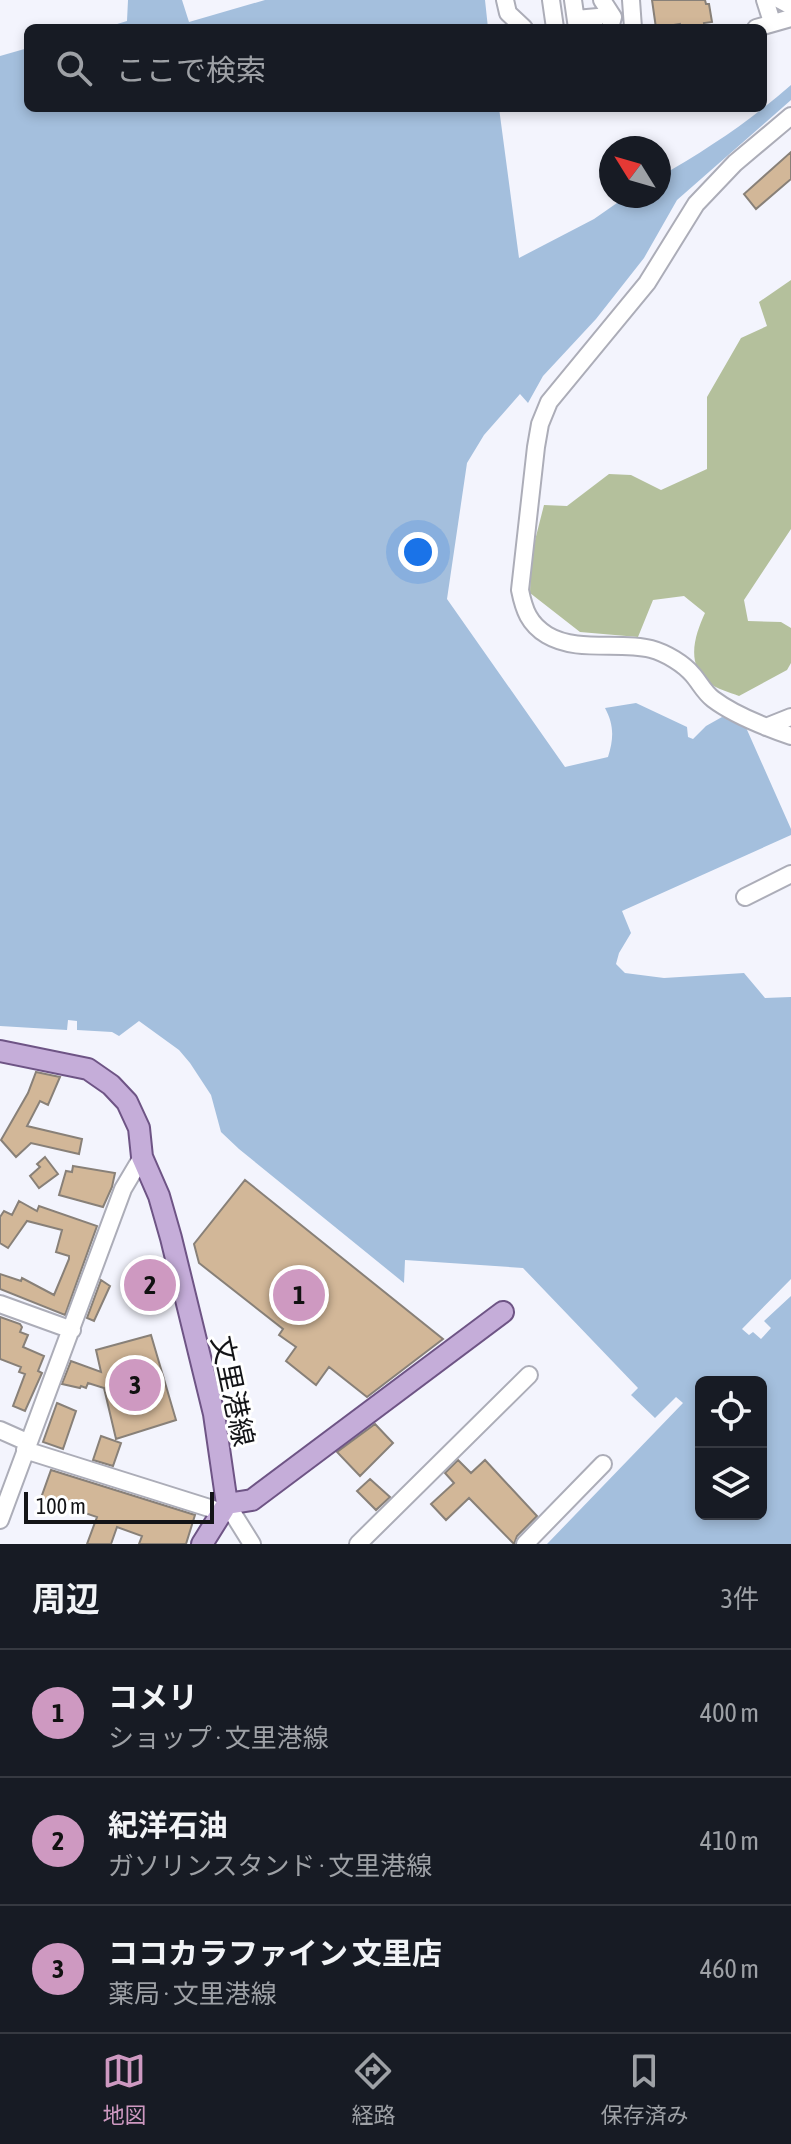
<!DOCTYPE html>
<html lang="ja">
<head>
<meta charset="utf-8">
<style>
	:root { --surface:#171b24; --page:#20242c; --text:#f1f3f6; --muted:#9ea1a6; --line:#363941; --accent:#ce99c1 }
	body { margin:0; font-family:"Asap Condensed","Noto Sans JP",sans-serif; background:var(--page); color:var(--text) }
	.controls { position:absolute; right:24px; bottom:24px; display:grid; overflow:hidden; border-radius:12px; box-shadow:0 4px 12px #0003 }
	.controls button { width:72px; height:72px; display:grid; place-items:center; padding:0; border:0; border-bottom:2px solid var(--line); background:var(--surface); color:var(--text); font:40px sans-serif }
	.compass { position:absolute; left:599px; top:136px; width:72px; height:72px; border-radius:50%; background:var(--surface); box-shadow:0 4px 12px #0003; rotate:307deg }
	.scale { position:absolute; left:24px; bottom:20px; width:190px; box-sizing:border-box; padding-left:8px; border:4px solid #131417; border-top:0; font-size:22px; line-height:28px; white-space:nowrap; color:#131417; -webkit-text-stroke:6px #fff; paint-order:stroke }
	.you { position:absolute; left:418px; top:552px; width:28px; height:28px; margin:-20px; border:6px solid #fff; border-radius:50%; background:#1a73e8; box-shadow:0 0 0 12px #1a73e833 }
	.badge { display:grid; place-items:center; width:52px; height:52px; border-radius:50%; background:var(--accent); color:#111; font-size:26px; font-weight:700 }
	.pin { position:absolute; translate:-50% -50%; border:4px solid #fff; box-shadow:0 2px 8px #0006 }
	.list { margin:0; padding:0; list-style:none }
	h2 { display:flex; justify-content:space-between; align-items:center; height:104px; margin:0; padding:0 32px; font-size:34px }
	h2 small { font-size:26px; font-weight:400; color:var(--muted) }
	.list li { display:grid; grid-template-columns:52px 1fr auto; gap:24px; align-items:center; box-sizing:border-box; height:128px; padding:0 32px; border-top:2px solid var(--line) }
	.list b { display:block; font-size:30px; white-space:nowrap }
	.list p { margin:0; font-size:26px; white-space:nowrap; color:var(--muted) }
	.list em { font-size:26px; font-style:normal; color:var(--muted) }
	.icon { flex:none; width:44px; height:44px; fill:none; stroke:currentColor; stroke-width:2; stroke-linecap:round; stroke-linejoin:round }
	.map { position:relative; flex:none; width:791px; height:1544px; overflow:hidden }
	.search { position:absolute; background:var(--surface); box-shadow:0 4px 12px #0003; left:24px; right:24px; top:24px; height:88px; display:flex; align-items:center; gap:20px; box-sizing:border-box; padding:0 28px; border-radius:12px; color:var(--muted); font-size:30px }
	.sheet { height:488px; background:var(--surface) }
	nav { display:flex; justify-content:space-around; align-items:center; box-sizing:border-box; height:112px; border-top:2px solid var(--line); background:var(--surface); font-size:22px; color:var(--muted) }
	nav a { display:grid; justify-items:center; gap:4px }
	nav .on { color:var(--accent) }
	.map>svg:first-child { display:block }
	.forest { fill:#b4c09c }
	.water { fill:#a4bfdd; fill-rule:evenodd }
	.building { fill:#d2b798; stroke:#888078; stroke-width:2 }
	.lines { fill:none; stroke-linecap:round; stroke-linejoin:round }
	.minor-casing { stroke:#acadb8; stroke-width:20 }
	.major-casing { stroke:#6e5485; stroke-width:24 }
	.minor { stroke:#fff; stroke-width:16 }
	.major { stroke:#c5add9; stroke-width:20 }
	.labels { text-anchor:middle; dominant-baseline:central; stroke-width:6; stroke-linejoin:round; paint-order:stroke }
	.street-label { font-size:28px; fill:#131417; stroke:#fff }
</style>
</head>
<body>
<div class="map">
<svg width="791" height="1544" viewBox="0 0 791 1544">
	<rect width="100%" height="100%" fill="#f3f4fd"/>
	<path class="forest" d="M791 280V529L744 600 748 621 781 622 791 628V663L787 670 739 696C729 692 717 689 709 683 685 664 695 635 705 613L684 596 653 600 638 637 580 632 530 593 531 556 544 505 567 506 609 474 631 475 661 490 707 469V397L741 338 767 326 759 302Z"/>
	<path class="water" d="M128 0H182L189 22 265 0H485L488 28H104L127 21Z
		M28 48V108H499L519 258 594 219 627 196H659V177C706 150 750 121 791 85V100L677 200 644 258 596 319 543 376 528 403 520 394 484 435 467 463 447 599 565 767 608 757C614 738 614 725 605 708L636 703 687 727 688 737 693 739 706 726 722 717 744 723 791 829V835L622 911 631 933 619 953 616 964 625 973 664 978 744 973 765 998 791 997V1279L742 1329 749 1335 753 1332 761 1339 771 1328 764 1321 791 1296V1544H547L683 1403 676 1397 655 1418 631 1395 638 1388 523 1268 405 1260 404 1283 239 1149 221 1132 211 1095 190 1063 179 1050 139 1021 119 1036 112 1032 77 1030V1021L68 1020 67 1030 0 1026V56ZM701 1382H761V1514H701Z"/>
	<path class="building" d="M652 0H705L706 4H709L712 22 704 23 705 28H681L680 24 656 28Z
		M791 152V179L756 209 744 194Z
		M36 1072 60 1077 48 1105 40 1101 27 1126 82 1139 79 1154 31 1143 16 1157 1 1140 28 1093Z
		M45 1157 58 1174 39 1188 30 1176 40 1167 37 1164Z
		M73 1166 115 1173 112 1187 103 1207 59 1195 66 1171 72 1172Z
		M245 1180 443 1339 367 1397 329 1367 316 1385 286 1361 296 1347 279 1335 283 1329 199 1263 194 1244Z
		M19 1201 37 1211 39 1206 97 1226 65 1315 0 1289V1274L21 1281 22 1278 54 1295 69 1259V1256L56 1252 62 1230 27 1221 8 1248 0 1243V1217L4 1211 12 1215Z
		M101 1280 110 1286 94 1321 87 1318Z
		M0 1317 20 1324 22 1327 20 1332 28 1335 23 1347 44 1356 38 1371 42 1373 25 1411 13 1406 25 1374 19 1372 21 1367 0 1359Z
		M151 1335 176 1420 116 1439 104 1388 88 1383 86 1388 81 1386 80 1388 62 1384 71 1361 101 1372 96 1350Z
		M57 1403 76 1411 63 1449 43 1442Z
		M375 1424 393 1443 360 1476 337 1452Z
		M101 1436 121 1443 113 1466 93 1460Z
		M458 1460 471 1473 485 1460 537 1516 517 1536 514 1544 469 1498 446 1520 431 1504 454 1483 445 1473Z
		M51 1470 195 1515 186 1544H139L142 1536 117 1527 111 1544H87L97 1517 41 1498Z
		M370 1479 390 1497 376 1510 357 1491Z"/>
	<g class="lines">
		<defs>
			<path id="minor" d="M505 0 508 13 524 28
				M551 0 555 28
				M573 0 577 28
				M602 0 613 17 610 28
				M631 0 633 28
				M765 0 772 22
				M780 0 791 6
				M576 19 598 17
				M756 28 791 18
				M791 116 735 163 696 204 647 283 549 402 540 424 536 447 520 590C524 610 529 624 547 635 577 653 619 641 651 649 666 653 684 664 693 675 700 683 704 692 713 699 734 715 765 727 791 736
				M766 727 791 717
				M745 897 791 874
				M0 1304 72 1330
				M0 1430 27 1442
				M25 1450 222 1512
				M227 1504 252 1544
				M0 1520 123 1189 142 1157
				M358 1544 529 1375
				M525 1544 603 1464"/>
			<path id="major" d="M0 1051 88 1069 111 1085 127 1102 139 1128 142 1157 159 1196 171 1238 214 1414 227 1504
				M227 1504 252 1500 503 1312
				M202 1544 227 1504"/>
		</defs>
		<use href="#minor" class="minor-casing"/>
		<use href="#major" class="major-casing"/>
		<use href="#minor" class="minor"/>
		<use href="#major" class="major"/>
	</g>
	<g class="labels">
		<g class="street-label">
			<text transform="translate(233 1391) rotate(78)">文里港線</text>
		</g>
	</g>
</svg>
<div class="controls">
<button><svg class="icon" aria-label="locate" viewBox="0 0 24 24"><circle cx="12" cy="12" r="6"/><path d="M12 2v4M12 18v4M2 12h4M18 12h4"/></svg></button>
<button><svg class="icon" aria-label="layers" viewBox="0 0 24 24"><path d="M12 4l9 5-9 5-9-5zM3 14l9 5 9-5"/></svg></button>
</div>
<svg class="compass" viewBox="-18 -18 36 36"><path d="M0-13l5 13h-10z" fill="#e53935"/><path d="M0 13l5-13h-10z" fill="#9ea1a6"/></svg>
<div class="scale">100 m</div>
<div class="you"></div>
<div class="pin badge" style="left:299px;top:1295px">1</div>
<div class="pin badge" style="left:150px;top:1285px">2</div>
<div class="pin badge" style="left:135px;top:1385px">3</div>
<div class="search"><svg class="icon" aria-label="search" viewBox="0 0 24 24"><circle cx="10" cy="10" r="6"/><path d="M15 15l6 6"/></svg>ここで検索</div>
</div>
<section class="sheet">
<h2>周辺<small>3件</small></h2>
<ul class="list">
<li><span class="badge">1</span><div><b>コメリ</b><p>ショップ · 文里港線</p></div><em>400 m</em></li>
<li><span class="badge">2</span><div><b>紀洋石油</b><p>ガソリンスタンド · 文里港線</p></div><em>410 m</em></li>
<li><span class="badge">3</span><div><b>ココカラファイン 文里店</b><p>薬局 · 文里港線</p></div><em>460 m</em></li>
</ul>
</section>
<nav>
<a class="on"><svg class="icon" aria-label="map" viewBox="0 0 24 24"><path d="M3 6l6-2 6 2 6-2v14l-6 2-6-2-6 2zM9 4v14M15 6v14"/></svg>地図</a>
<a><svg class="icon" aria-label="directions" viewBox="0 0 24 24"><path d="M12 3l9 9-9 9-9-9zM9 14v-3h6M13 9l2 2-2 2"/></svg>経路</a>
<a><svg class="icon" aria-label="saved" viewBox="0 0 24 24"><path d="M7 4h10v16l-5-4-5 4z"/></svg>保存済み</a>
</nav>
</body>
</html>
